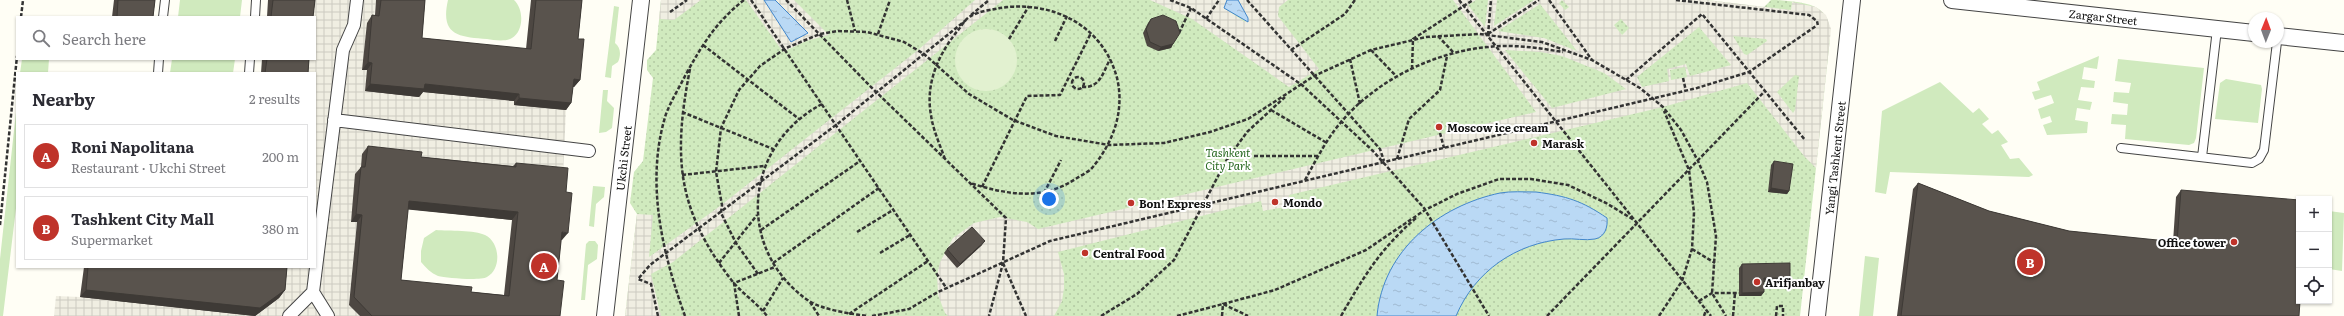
<!DOCTYPE html>
<html lang="en">
<head>
<meta charset="utf-8">
<style>
	:root { --surface:#fff; --page:#f7f7f7; --text:#2b2b33; --muted:#7c7c81; --line:#e1e1e2; --accent:#bf332a }
	body { margin:0; font-family:Literata,serif; background:var(--page); color:var(--text) }
	.controls { position:absolute; right:12px; bottom:12px; display:grid; overflow:hidden; border-radius:0px; box-shadow:0 1px 3px #0004 }
	.controls button { width:36px; height:36px; display:grid; place-items:center; padding:0; border:0; border-bottom:1px solid var(--line); background:var(--surface); color:var(--text); font:20px sans-serif }
	.compass { position:absolute; left:2248px; top:12px; width:36px; height:36px; border-radius:50%; background:var(--surface); box-shadow:0 1px 3px #0004; rotate:1deg }
	.you { position:absolute; left:1049px; top:199px; width:14px; height:14px; margin:-10px; border:3px solid #fff; border-radius:50%; background:#1a73e8; box-shadow:0 0 0 6px #1a73e833 }
	.badge { display:grid; place-items:center; width:26px; height:26px; border-radius:50%; background:var(--accent); color:#fff; font-size:13px; font-weight:700 }
	.pin { position:absolute; translate:-50% -50%; border:2px solid #fff; box-shadow:0 1px 4px #0006 }
	.list { margin:0; padding:0; list-style:none }
	h2 { display:flex; justify-content:space-between; align-items:center; height:52px; margin:0; padding:0 16px; font-size:17px }
	h2 small { font-size:13px; font-weight:400; color:var(--muted) }
	.list li { display:grid; grid-template-columns:26px 1fr auto; gap:12px; align-items:center; box-sizing:border-box; height:64px; margin:0 8px 8px; padding:0 8px; border:1px solid var(--line); border-radius:0px }
	.list b { display:block; font-size:15px; white-space:nowrap }
	.list p { margin:0; font-size:13px; white-space:nowrap; color:var(--muted) }
	.list em { font-size:13px; font-style:normal; color:var(--muted) }
	.icon { flex:none; width:22px; height:22px; fill:none; stroke:currentColor; stroke-width:2; stroke-linecap:round; stroke-linejoin:round }
	.map { position:relative; flex:none; width:2344px; height:316px; overflow:hidden }
	.search { position:absolute; background:var(--surface); box-shadow:0 1px 3px #0004; left:16px; top:16px; width:300px; height:44px; display:flex; align-items:center; gap:10px; box-sizing:border-box; padding:0 14px; border-radius:0px; color:var(--muted); font-size:15px }
	.panel { position:absolute; background:var(--surface); box-shadow:0 1px 3px #0004; left:16px; top:72px; width:300px; height:196px; border-radius:0px }
	.map>svg:first-child { display:block }
	.grass { fill:#d0eabe }
	.park { fill:url(#park-dots) }
	.pitch { fill:#e2f1d0 }
	.plaza { fill:url(#plaza-grid); fill-rule:evenodd }
	.water { fill:url(#water-ripples); stroke:#4286cb }
	.lines { fill:none; stroke-linecap:round; stroke-linejoin:round }
	.service-casing { stroke:#444; stroke-width:10 }
	.pedestrian-casing { stroke:#444; stroke-width:14 }
	.minor-casing { stroke:#444; stroke-width:18 }
	.path { stroke:#333; stroke-width:2.5; stroke-dasharray:4 2; stroke-linecap:butt }
	.service { stroke:#fff; stroke-width:8 }
	.pedestrian { stroke:#fff; stroke-width:12 }
	.minor { stroke:#fff; stroke-width:16 }
	.wall { fill:#4d4742; fill-rule:evenodd }
	.shaded-wall { fill:#3e3a36 }
	.building { fill:#59534d; stroke:#3e3a36; fill-rule:evenodd }
	.poi-dot { fill:#bf332a; stroke:#fff; stroke-width:1.5 }
	.labels { text-anchor:middle; dominant-baseline:central; stroke-width:4; stroke-linejoin:round; paint-order:stroke }
	.street-label { font-size:11px; fill:#111; stroke:#fff }
	.poi-label { font-size:11px; font-weight:bold; fill:#111; stroke:#fff; text-anchor:start }
	.park-label { font-size:11px; font-style:italic; fill:#286921; stroke:#fff }
</style>
</head>
<body>
<div class="map">
<svg width="2344" height="316" viewBox="0 0 2344 316">
	<defs>
		<pattern id="park-dots" width="8" height="8" patternUnits="userSpaceOnUse"><rect width="8" height="8" fill="#d0eabe"/><path d="M2 2h.1M6 6h.1" fill="none" stroke="#b2c8a2" stroke-width="1.8" stroke-linecap="round"/></pattern>
		<pattern id="plaza-grid" width="8" height="8" patternUnits="userSpaceOnUse"><rect width="8" height="8" fill="#f0eee2"/><path d="M0 4h8M4 0v8" fill="none" stroke="#cdcbc1"/></pattern>
		<pattern id="water-ripples" width="26" height="14" patternUnits="userSpaceOnUse"><rect width="26" height="14" fill="#bad9f5"/><path d="M2 4q2-2 4 0t4 0M15 11q2-2 4 0t4 0" fill="none" stroke="#9fb9d1"/></pattern>
	</defs>
	<rect width="100%" height="100%" fill="#fffef5"/>
	<path class="grass" d="M180 0H242L240 17H178Z
		M448 0H514C524 9 524 31 512 38 505 42 494 40 487 39 458 37 440 35 448 0Z
		M614 6 619 7 615 43C621 48 621 55 618 62L612 66 611 78 605 77Z
		M2099 56 2097 69 2084 67 2082 79 2095 81 2094 88 2081 87 2078 100 2092 102 2090 110 2077 108 2075 120 2088 122 2087 133 2047 135 2043 125 2052 122 2050 116 2041 119 2038 109 2054 103 2051 95 2035 100 2032 92 2040 90 2037 82Z
		M22 59H49L48 73H20Z
		M172 59H235L233 73H170Z
		M2118 59 2204 68 2196 138 2194 143 2189 145 2125 139 2126 125 2111 124 2112 114 2127 115 2128 104 2113 102 2114 92 2129 93 2131 83 2115 81Z
		M2226 79 2261 85 2262 89 2258 123 2215 119 2220 83Z
		M1940 82 1973 113 1979 108 1989 119 1982 124 1992 134 1998 130 2008 142 2001 145 2010 159 2019 158 2033 175 2029 177 1890 172 1886 194 1875 192 1882 111Z
		M603 90H608L607 101 614 108 612 128 606 132 599 133Z
		M17 103V200L3 316H0V259Z
		M593 186 605 187 604 197 596 204 594 227 589 226Z
		M2329 211 2344 213 2342 271 2329 269Z
		M436 230C449 231 475 230 485 235 500 242 502 269 487 277 480 281 446 278 438 276 431 273 426 268 421 262V251L424 238Z
		M589 241H595L598 245 597 259 588 265 585 300H581L586 244Z
		M1865 256 1879 258 1873 316H1859Z"/>
	<path class="park" d="M661 0H1707L1764 7 1771 0H1777C1804 3 1832 2 1830 38L1800 316H625L637 214 630 203 634 172 643 161 653 78 647 70V60L656 50Z"/>
	<path class="pitch" d="M955 60a31 31 0 1 1 62 0a31 31 0 1 1-62 0Z"/>
	<path class="plaza" d="M311 0H376L365 91 434 93 514 101V105L566 110 563 175H360L351 221 357 222 349 304 360 316H54L56 296 80 297 283 267H315V73H303L305 59H315V17H309Z
		M661 0H701L674 20 659 19Z
		M746 0H794L829 35 806 41 783 52Z
		M975 0H1003L673 262 651 274 661 316H625L637 214 653 215 649 257 720 206 918 50Z
		M1150 0H1227L1224 8 1245 22 1248 18 1238 0H1288L1279 7 1278 16 1319 69 1289 87 1192 19Z
		M1453 0H1476L1468 5 1485 27 1488 0H1497L1494 26 1534 0H1562L1559 3 1565 10 1569 7 1562 0H1707L1791 10 1792 2 1816 7 1826 15 1831 29 1816 168 1804 156 1747 83 1663 107 1289 195 1290 206 1263 211 1261 201 1058 252 1064 274V288L1062 301 1054 316H948L945 313 938 295 937 275 940 262 953 238 974 223 1000 217 1027 222 1038 229 1536 112ZM1540 4 1577 51 1544 38 1498 31ZM1621 19 1629 28 1622 35 1614 25ZM1699 27 1731 65 1690 76 1686 64 1667 69 1669 81 1642 87 1637 77ZM1733 36 1766 39 1767 41 1747 55 1744 54ZM1505 50 1540 52 1562 56 1604 73 1626 89 1552 108ZM1685 67 1687 77 1671 80 1670 70ZM1795 75 1799 76 1795 110 1793 113 1777 92Z"/>
	<path class="water" d="M764 0H775L808 33 791 42Z
		M1227 0H1238L1248 18V22L1224 8Z
		M1536 192C1567 196 1582 201 1607 218 1608 227 1605 237 1595 239 1585 241 1574 238 1564 239 1516 243 1475 271 1456 316H1377C1383 250 1439 206 1500 193 1511 191 1524 192 1536 192Z"/>
	<g class="lines">
		<defs>
			<path id="service" d="M163 17 165 0
				M255 17 256 0
				M158 73 159 59
				M249 73 250 59
				M2121 148 2252 163 2259 159 2264 150 2277 42
				M2202 157 2217 29"/>
			<path id="pedestrian" d="M334 120 589 151
				M313 292 328 316
				M289 316 313 292 343 50 354 25 357 0"/>
			<g id="minor">
				<path id="s1" d="M1952 0 2254 33"/>
				<path d="M2278 36 2344 43"/>
				<path id="s2" d="M605 316 641 0"/>
				<path id="s3" d="M1817 316 1852 0"/>
			</g>
		</defs>
		<use href="#service" class="service-casing"/>
		<use href="#pedestrian" class="pedestrian-casing"/>
		<use href="#minor" class="minor-casing"/>
		<path class="path" d="M751 0 947 289
			M786 0 871 87 1006 218 1003 263 989 316
			M847 0 855 31
			M1170 0 1191 8 1302 85 1373 151 1424 208 1489 316
			M1247 0 1380 149 1384 161
			M1459 0 1711 316
			M1549 0 1592 60
			M1676 0 1809 15 1817 21 1818 26
			M670 12 687 0
			M971 15 989 0
			M21 17 23 0
			M1206 19 1219 0
			M1179 33 1191 8
			M878 34 890 0
			M1488 34 1539 0
			M1488 35 1491 0
			M1438 36 1454 53
			M1009 39 1029 6
			M1055 41 1067 16
			M703 45 799 119
			M1291 50 1345 14 1355 0
			M1371 50 1397 77
			M1350 59 1360 104
			M690 69C673 156 676 210 733 282 743 294 757 303 767 316
			M1412 69 1413 39 1473 0
			M1072 83a6 6 0 1 1 12 0a6 6 0 1 1-12 0Z
			M1683 78 1686 91
			M1626 80 1702 14 1805 140
			M1082 87C1100 88 1103 73 1110 59
			M822 104C743 146 735 250 809 301 823 310 852 314 868 316
			M1271 110 1327 143
			M682 112 773 149
			M1440 133 1444 148
			M1230 156H1318
			M945 159C940 145 933 130 931 115 925 83 939 53 959 29 962 25 966 18 971 16 979 11 991 10 1000 8 1052 0 1103 25 1117 78 1125 111 1113 143 1092 168 1088 172 1082 175 1077 178 1043 201 1008 195 970 183
			M1397 159 1409 119 1440 90 1447 56
			M682 175 764 166
			M1305 180C1316 160 1327 138 1342 121 1377 80 1434 52 1488 47 1513 44 1539 48 1563 52
			M982 187 1027 96 1060 95 1091 33
			M1044 193 1061 160
			M0 225 17 56
			M761 230 860 161
			M857 232 893 210
			M1692 249 1715 263
			M880 253 910 235
			M719 263 757 215
			M773 263 879 188
			M1003 263 1026 316
			M758 274 736 243 721 213 722 205 716 172 721 128 739 90 760 66 786 48 820 34 838 31 867 32 904 42 924 54 969 94 1013 120 1056 136 1109 145 1164 143 1210 132 1248 119 1314 76 1371 50 1426 37 1479 34 1542 42 1592 60 1640 88 1663 107 1681 130 1698 161 1707 182 1716 236 1712 293 1726 316
			M1699 301 1712 293H1739
			M810 302 819 316
			M763 311 783 278
			M849 314 928 261
			M658 316 651 284 638 279 650 265 836 125 966 20
			M685 316C662 252 645 181 666 114 671 101 679 88 685 76 702 45 716 22 744 0
			M739 316 734 283 775 267
			M872 316 909 309 938 292 1050 241 1697 88 1749 72 1816 26
			M1101 316 1137 294 1174 260 1226 161 1247 132 1285 97
			M1177 316 1223 304 1248 316
			M1222 316 1223 304 1275 290 1366 250 1425 210 1457 194 1499 179H1531L1568 185 1606 203 1634 220
			M1341 316C1364 276 1381 248 1416 218
			M1547 316 1765 91
			M1659 316 1682 281 1692 249 1694 213 1689 170 1664 111
			M1704 316 1706 310
			M1733 316 1735 293
			M1776 316 1777 306H1783V316"/>
		<use href="#service" class="service"/>
		<use href="#pedestrian" class="pedestrian"/>
		<use href="#minor" class="minor"/>
	</g>
	<path class="wall" d="M114 0H155L153 17H112Z
		M268 0H315L313 17H267Z
		M376 0H425L422 38 526 49 531 0H582L578 39 580 80 574 87H573L571 103 566 110 514 105V101L423 92 419 97 365 91 367 70H362L367 23 372 15H375Z
		M1151 19 1173 44 1171 48 1158 51 1147 46 1143 33 1148 23Z
		M262 59H309L308 73H261Z
		M368 146 421 157 513 166 516 163 566 192 562 240H561L557 280 560 316H360L349 305 357 222H351L355 174 361 167 362 154ZM408 209 512 220 504 295 471 292 401 280Z
		M1774 161 1789 191 1787 194 1768 192 1771 165Z
		M1918 183 1989 211 2069 231 2173 242 2176 197 2181 190 2297 285 2299 316H1897L1913 189Z
		M982 245 957 268 944 253 947 249Z
		M1742 264 1787 282H1764V292L1761 296H1739V268Z
		M84 267H287L285 290 279 298 255 316 80 297Z"/>
	<path class="shaded-wall" d="M1173 44 1171 48 1158 51 1161 47Z
		M368 62 372 63 367 70H362Z
		M574 79 580 80 574 87 568 86Z
		M370 84H425L519 94 514 101 423 92 419 97 365 91Z
		M519 98 571 103 566 110 514 105Z
		M1771 188 1789 191 1787 194 1768 192Z
		M409 201 518 212 512 220 403 209Z
		M356 214 362 215 357 222H351Z
		M562 232 568 233 562 240H557Z
		M985 241 982 245 957 268 960 264Z
		M1764 278H1790L1787 282H1761Z
		M86 290H285L279 298 255 316 80 297Z
		M1764 292 1761 296H1739L1742 293Z"/>
	<path class="building" d="M118 0H155L153 17H117Z
		M273 0H315L313 17H271Z
		M381 0H425L422 38 531 49 536 0H582L578 39H584L580 80 574 79 571 103 519 98V94L425 84 424 89 370 84 372 63 368 62 372 15 379 16Z
		M1163 15 1176 21 1180 33 1173 44 1161 47 1150 42 1146 29 1151 19Z
		M267 59H309L308 73H265Z
		M368 146 422 152 421 157 516 167V163L568 168 566 192 572 193 568 233 562 232 557 280 564 281 560 316H372L354 297 362 215 356 214 361 167H365ZM409 201 518 212 509 296 471 292 472 287 401 280Z
		M1774 161 1793 164 1789 191 1771 188Z
		M1918 183 1989 211 2069 231 2177 242 2181 190 2299 200V255L2297 285H2299V301H2300L2299 316H1901Z
		M972 227 985 241 960 264 947 249Z
		M1790 263V278H1764V292L1742 293V264Z
		M88 267H287L285 290 260 308 86 290Z"/>
	<g class="poi-dot">
		<circle cx="1439" cy="127" r="4"/>
		<circle cx="1534" cy="143" r="4"/>
		<circle cx="1275" cy="202" r="4"/>
		<circle cx="1131" cy="203" r="4"/>
		<circle cx="2234" cy="242" r="4"/>
		<circle cx="1085" cy="253" r="4"/>
		<circle cx="1757" cy="282" r="4"/>
	</g>
	<g class="labels">
		<g class="street-label">
			<text stroke="none"><textPath href="#s1" startOffset="152">Zargar Street</textPath></text>
			<text stroke="none"><textPath href="#s2" startOffset="159">Ukchi Street</textPath></text>
			<text stroke="none"><textPath href="#s3" startOffset="159">Yangi Tashkent Street</textPath></text>
		</g>
		<g class="poi-label">
			<text x="1447" y="127">Moscow ice cream</text>
			<text x="1542" y="143">Marask</text>
			<text x="1283" y="202">Mondo</text>
			<text x="1139" y="203">Bon! Express</text>
			<text x="2226" y="242" text-anchor="end">Office tower</text>
			<text x="1093" y="253">Central Food</text>
			<text x="1765" y="282">Arifjanbay</text>
		</g>
		<g class="park-label">
			<text x="1228" y="152">Tashkent<tspan x="1228" dy="13">City Park</tspan></text>
		</g>
	</g>
</svg>
<div class="controls">
<button>+</button>
<button>−</button>
<button><svg class="icon" aria-label="locate" viewBox="0 0 24 24"><circle cx="12" cy="12" r="6"/><path d="M12 2v4M12 18v4M2 12h4M18 12h4"/></svg></button>
</div>
<svg class="compass" viewBox="-18 -18 36 36"><path d="M0-13l5 13h-10z" fill="#e53935"/><path d="M0 13l5-13h-10z" fill="#7c7c81"/></svg>
<div class="you"></div>
<div class="pin badge" style="left:544px;top:266px">A</div>
<div class="pin badge" style="left:2030px;top:262px">B</div>
<div class="search"><svg class="icon" aria-label="search" viewBox="0 0 24 24"><circle cx="10" cy="10" r="6"/><path d="M15 15l6 6"/></svg>Search here</div>
<section class="panel">
<h2>Nearby<small>2 results</small></h2>
<ul class="list">
<li><span class="badge">A</span><div><b>Roni Napolitana</b><p>Restaurant · Ukchi Street</p></div><em>200 m</em></li>
<li><span class="badge">B</span><div><b>Tashkent City Mall</b><p>Supermarket</p></div><em>380 m</em></li>
</ul>
</section>
</div>
</body>
</html>
